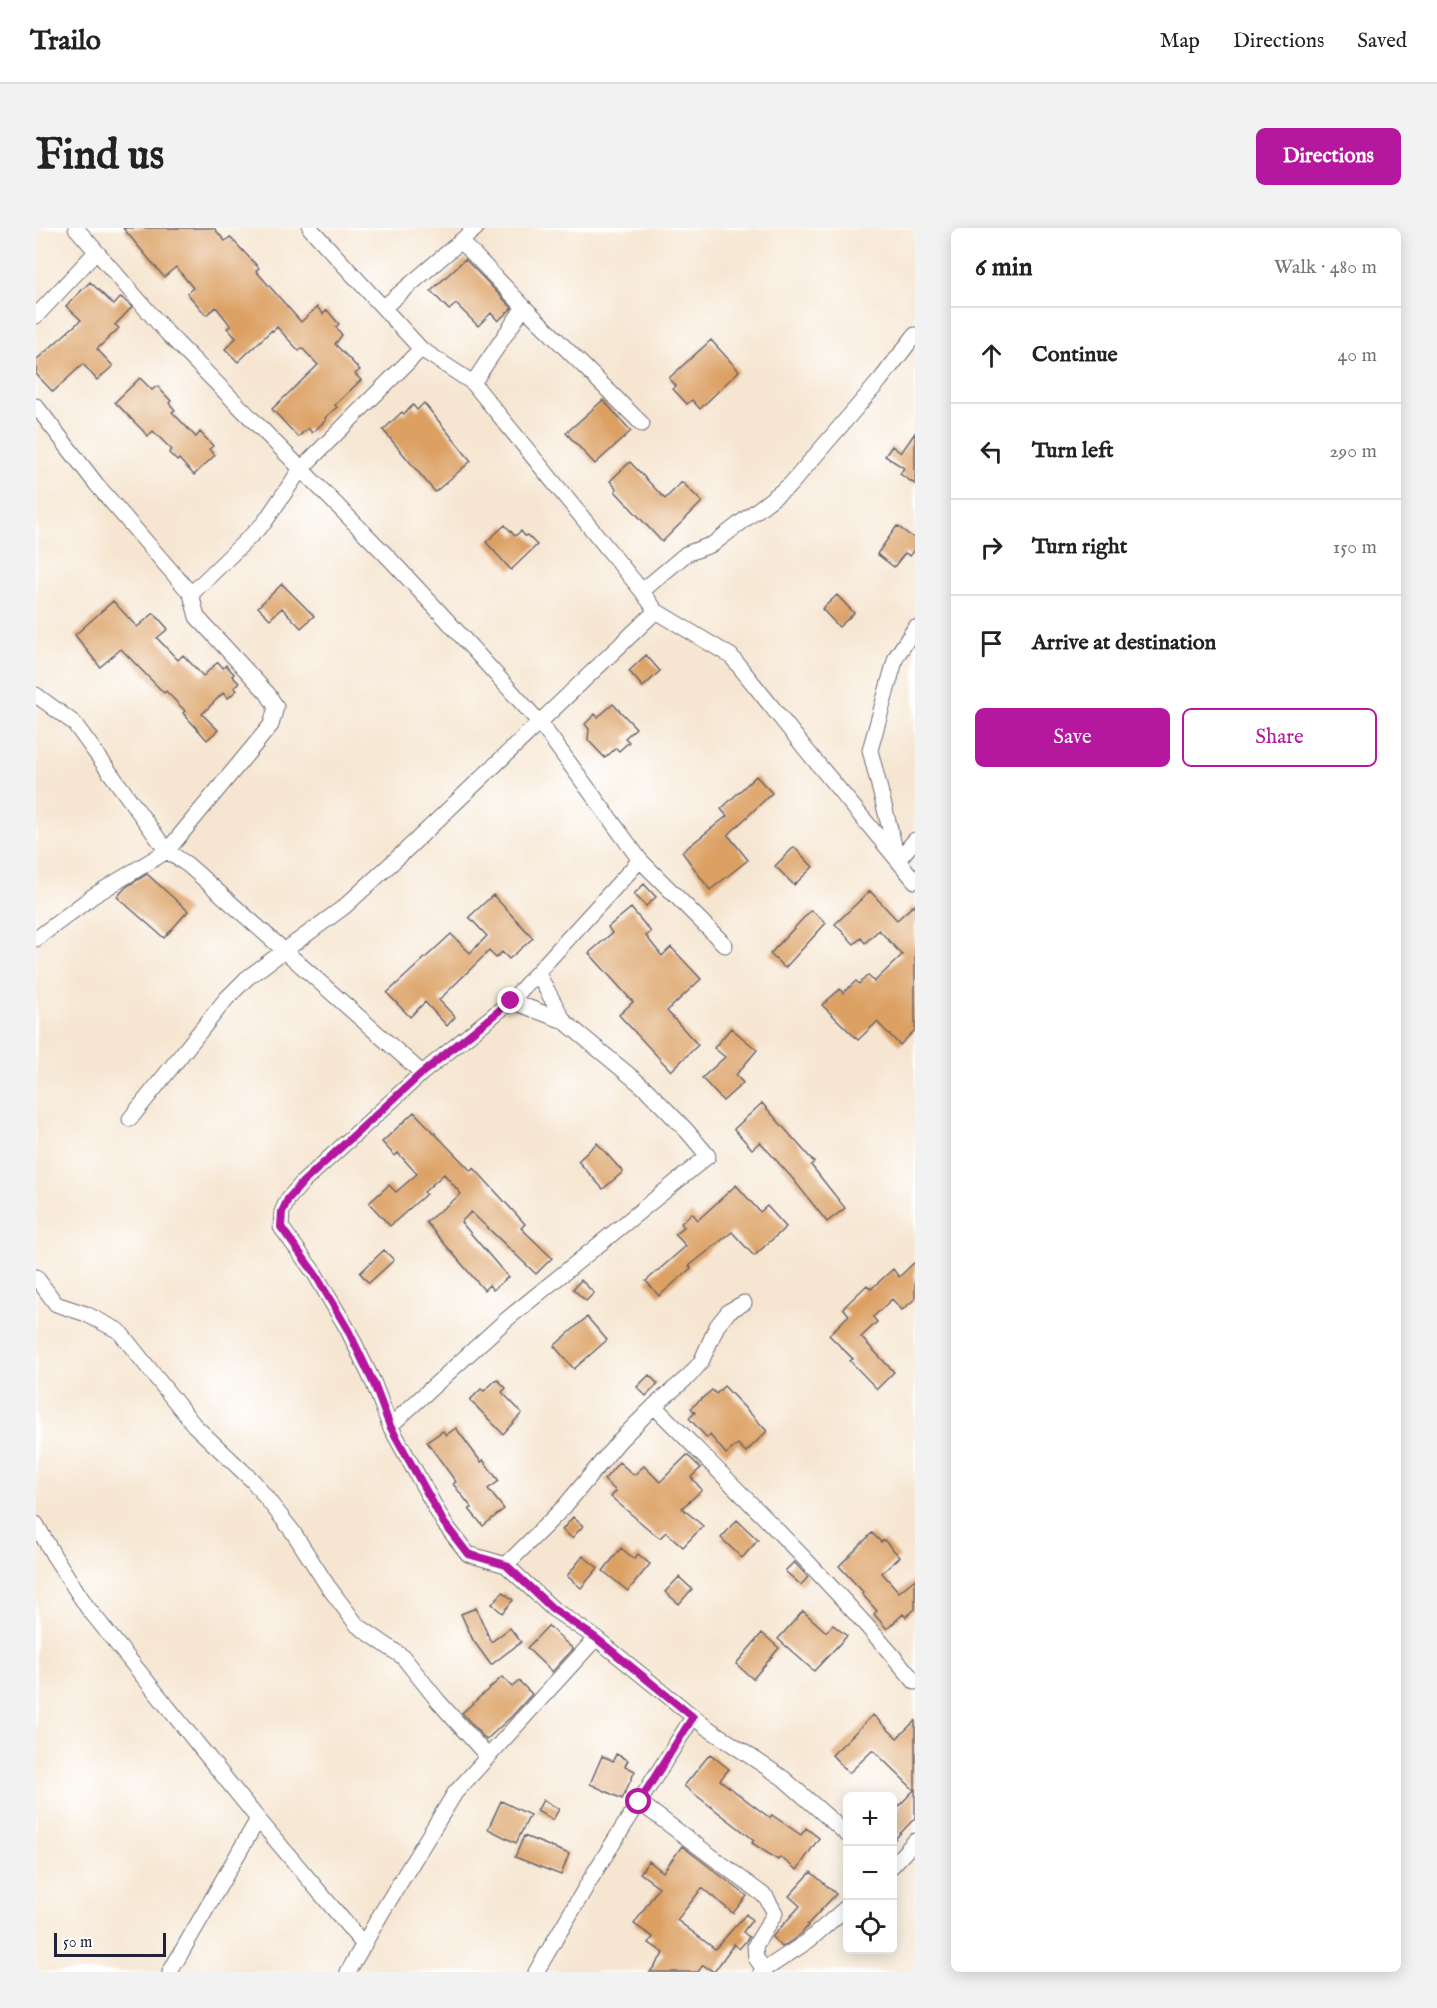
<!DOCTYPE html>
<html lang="en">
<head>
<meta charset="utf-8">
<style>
	:root { --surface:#fff; --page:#f2f2f2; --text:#222; --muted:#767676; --line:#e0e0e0; --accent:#b5179e }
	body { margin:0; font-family:"IM FELL English",serif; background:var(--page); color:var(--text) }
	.controls { position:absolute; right:18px; bottom:18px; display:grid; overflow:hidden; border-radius:9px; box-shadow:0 3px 15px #0003 }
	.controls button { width:54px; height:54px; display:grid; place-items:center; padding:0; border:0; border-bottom:2px solid var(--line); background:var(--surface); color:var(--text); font:30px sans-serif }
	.scale { position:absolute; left:18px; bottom:15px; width:112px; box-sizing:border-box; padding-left:6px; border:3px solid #22223b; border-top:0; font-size:16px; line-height:21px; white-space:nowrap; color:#22223b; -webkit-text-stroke:4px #fff; paint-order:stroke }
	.stop { position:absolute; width:18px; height:18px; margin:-14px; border:4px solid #b5179e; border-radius:50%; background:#fff }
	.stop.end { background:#b5179e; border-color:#fff; box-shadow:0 2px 6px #0008 }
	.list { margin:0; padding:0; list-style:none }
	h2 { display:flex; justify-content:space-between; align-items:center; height:78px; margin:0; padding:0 24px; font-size:26px }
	h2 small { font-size:20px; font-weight:400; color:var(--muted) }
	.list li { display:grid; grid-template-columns:39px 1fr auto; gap:18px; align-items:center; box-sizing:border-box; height:96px; padding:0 24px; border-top:2px solid var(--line) }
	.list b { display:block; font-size:22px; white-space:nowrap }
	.list em { font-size:20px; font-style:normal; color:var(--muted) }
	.actions { display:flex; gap:12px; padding:18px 24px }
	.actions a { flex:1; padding:14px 0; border:2px solid var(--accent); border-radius:9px; text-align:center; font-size:21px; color:var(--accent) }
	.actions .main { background:var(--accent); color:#fff }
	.icon { flex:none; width:33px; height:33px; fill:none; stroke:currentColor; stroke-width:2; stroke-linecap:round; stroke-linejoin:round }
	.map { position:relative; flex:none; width:879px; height:1744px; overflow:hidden; border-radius:9px }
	header { display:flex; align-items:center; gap:36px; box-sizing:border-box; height:84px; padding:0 30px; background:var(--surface); border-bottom:2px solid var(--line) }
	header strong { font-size:28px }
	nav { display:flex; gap:33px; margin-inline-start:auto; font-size:21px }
	.intro { display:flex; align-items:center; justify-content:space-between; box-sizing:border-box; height:144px; padding:0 36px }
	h1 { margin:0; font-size:42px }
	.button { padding:15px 27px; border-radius:9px; background:var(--accent); color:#fff; font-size:21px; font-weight:700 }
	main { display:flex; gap:36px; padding:0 36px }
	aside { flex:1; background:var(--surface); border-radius:9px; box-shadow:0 3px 15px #0003 }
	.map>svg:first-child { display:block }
	.building { fill:#dca063 }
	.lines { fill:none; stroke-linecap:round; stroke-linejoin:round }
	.minor-casing { stroke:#6c6770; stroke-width:17 }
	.minor { stroke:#fff; stroke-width:15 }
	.route { stroke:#b5179e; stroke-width:8 }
</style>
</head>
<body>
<header>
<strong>Trailo</strong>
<nav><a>Map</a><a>Directions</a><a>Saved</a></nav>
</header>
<div class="intro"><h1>Find us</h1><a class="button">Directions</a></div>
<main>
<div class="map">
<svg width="879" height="1744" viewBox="0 0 879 1744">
	<rect width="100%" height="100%" fill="#fff"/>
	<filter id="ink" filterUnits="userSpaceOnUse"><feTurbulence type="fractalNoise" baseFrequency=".0167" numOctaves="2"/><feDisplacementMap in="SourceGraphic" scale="12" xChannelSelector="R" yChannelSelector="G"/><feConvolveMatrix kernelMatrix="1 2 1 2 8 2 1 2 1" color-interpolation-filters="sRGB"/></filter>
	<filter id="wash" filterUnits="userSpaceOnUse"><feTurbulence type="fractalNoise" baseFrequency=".008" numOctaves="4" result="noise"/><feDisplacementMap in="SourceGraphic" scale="24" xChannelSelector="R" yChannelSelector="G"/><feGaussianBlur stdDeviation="1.35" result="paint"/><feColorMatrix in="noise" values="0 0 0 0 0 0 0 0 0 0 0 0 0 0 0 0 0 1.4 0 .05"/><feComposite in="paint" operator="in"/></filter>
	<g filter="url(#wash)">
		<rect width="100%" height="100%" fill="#f6e6d1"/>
		<g id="blocks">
			<path class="building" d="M87 0H178L189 13 194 9 223 40 220 43 265 94 281 79 287 86 291 82 303 96 300 99 306 107 299 116 324 142 319 146 325 152 299 177 301 179 289 190 290 192 276 205 272 200 262 209 236 181 282 137 266 120 263 123 241 99 237 103 236 102 202 134 189 121 200 110 191 100 195 98 180 79 170 87 151 65 157 60 140 39 128 49Z
				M429 31 476 80 462 93 455 85 442 98 420 76 413 82 395 63Z
				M54 54 78 77 85 69 96 79 79 97 83 100 61 121 77 138 61 152 47 136 17 164 0 146V132L45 92 30 78Z
				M675 112 703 143 664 181 656 172 651 176 637 161 640 158 633 150Z
				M104 150 116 162 121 158 135 173 133 175 139 182 136 184 160 209 164 204 177 218 173 221 179 227 158 247 143 231 141 233 133 225 136 222 117 203 112 208 79 174Z
				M567 172 595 203 559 236 530 205Z
				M388 175 435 233 399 264 347 202 366 184 368 186 377 177 381 182Z
				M879 205V256L864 246 868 240 849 228 856 218 865 225Z
				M594 234 629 271 646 254 666 274 626 314 579 263 581 261 574 253Z
				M469 297 479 308 485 303 489 308 491 307 501 317 475 342 450 314Z
				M861 298 879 311V322L874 328 869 325 858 339 841 326Z
				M246 356 278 388 265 400 246 380 234 391 222 379Z
				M801 367 818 385 803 399 786 381Z
				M77 373 101 399 118 385 132 401 121 410 142 432 147 427 167 448 182 434 187 440 190 437 198 446 196 448 203 455 198 460 201 462 192 470 187 465 166 486 182 502 171 512 147 485 149 483 130 463 128 465 85 421 64 439 39 407Z
				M610 427 624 443 607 459 593 443Z
				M577 476 600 500 589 510 593 514 583 523 580 520 569 530 552 512 553 501 549 496 559 486 562 489Z
				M720 548 736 565 692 607 712 632 674 662 646 624 691 588 685 581Z
				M758 619 777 639 758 657 739 638Z
				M111 646 152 683 128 710 81 669 90 659Z
				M608 656 620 669 610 678 598 666Z
				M834 663 861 692 879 676V802L864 817 841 794 822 812 786 777 804 761 807 765 820 753 823 756 832 747 838 754 866 727 843 702 829 715 825 710 818 716 799 696Z
				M457 667 497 710 473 731 466 724 460 730 453 723 403 772 419 789 411 798 389 774 374 789 351 765 415 706 434 725 451 708 433 689Z
				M595 680 615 704 610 708 626 728 635 719 665 751 631 783 662 817 635 843 583 787 597 774 553 725 576 705 572 699Z
				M775 682 790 695 749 740 734 726Z
				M695 800 721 822 700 847 707 855 687 873 666 850 689 829 678 820Z
				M726 875 778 934 775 937 809 980 791 994 757 951 724 914 716 921 698 901Z
				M378 884 435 943 438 940 489 996 485 1000 516 1030 500 1046 435 984 425 994 472 1049 457 1062 453 1057 448 1062 390 994 425 966 408 946 388 964 390 966 354 998 333 975 353 957 360 964 381 946 362 925 359 928 346 914Z
				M561 915 587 944 567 961 542 933Z
				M700 957 724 984 731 978 750 999 718 1028 696 1004 653 1038 655 1040 623 1068 610 1053 650 1018 639 1006 648 999 645 995 656 985 662 992Z
				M348 1022 358 1032 333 1055 324 1045Z
				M879 1034V1071L866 1082 856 1071 837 1089 841 1094 825 1109 858 1144 841 1161 814 1133 817 1131 793 1107 813 1087 807 1080 831 1057 835 1061 857 1041 863 1049Z
				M545 1052 558 1065 550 1073 537 1061Z
				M551 1089 571 1112 538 1141 518 1118Z
				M613 1147 622 1156 610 1168 601 1159Z
				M461 1151 470 1160 466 1164 486 1185 467 1206 434 1172 445 1161 448 1163Z
				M688 1158 731 1203 710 1224 702 1216 690 1226 674 1207 671 1210 653 1190 659 1185 655 1180 676 1162 680 1166Z
				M420 1200 445 1234 447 1232 463 1253 452 1261 468 1281 447 1298 433 1281 436 1280 417 1256 420 1254 391 1214 407 1203 410 1207Z
				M651 1227 665 1240 655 1249 666 1262 646 1280 667 1298 647 1319 630 1304 624 1310 616 1304 575 1269 580 1263 568 1252 583 1234 598 1247 608 1238 624 1254Z
				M537 1289 547 1298 536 1310 526 1302Z
				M701 1292 722 1312 706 1330 685 1310Z
				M836 1305 845 1314 848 1312 864 1329 846 1345 863 1364 879 1351V1381L870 1389 867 1386 851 1401 838 1386 841 1383 826 1366 827 1364 803 1338Z
				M585 1320 598 1331 602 1326 614 1336 592 1363 567 1343Z
				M547 1328 562 1340 545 1360 531 1348Z
				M758 1334 772 1349 765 1357 749 1343Z
				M643 1349 656 1361 643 1376 629 1364Z
				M467 1364 477 1372 466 1385 456 1376Z
				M440 1380 455 1414 474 1400 485 1414 455 1437 437 1412 425 1386Z
				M767 1383 790 1404 797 1397 811 1408 778 1443 742 1411Z
				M512 1398 537 1421 516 1444 491 1420Z
				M726 1405 743 1420 717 1451 700 1436Z
				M466 1449 476 1459 483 1453 496 1466 476 1488 450 1512 426 1485Z
				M837 1487 861 1510 879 1493V1590L856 1614V1585L878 1562 837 1522 813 1545 796 1527Z
				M580 1526 592 1532 589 1538 599 1543 586 1571 554 1556 566 1528 577 1533Z
				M674 1526 693 1541 684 1552 734 1590 736 1587 765 1607 770 1600 783 1610 761 1642 744 1629 742 1632 716 1615 718 1612 648 1558Z
				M507 1572 523 1581 517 1592 501 1583Z
				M465 1573 494 1587 480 1615 452 1601Z
				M488 1608 533 1626 525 1647 479 1629Z
				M646 1618 711 1668 697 1685 666 1660 641 1692 679 1721 710 1686 716 1692 707 1704 713 1709 710 1713 703 1721 698 1716 678 1744 667 1737 662 1744H614L628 1725 613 1715 617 1709 598 1696 623 1659 604 1645 613 1633 627 1644Z
				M775 1644 800 1666 771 1697 772 1698 765 1706 746 1719 736 1709 764 1678 753 1668Z"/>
		</g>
	</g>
	<g filter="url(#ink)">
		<use href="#blocks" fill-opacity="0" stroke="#6c6770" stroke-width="1.5"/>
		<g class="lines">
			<defs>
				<path id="minor" d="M40 0 131 105 353 330 408 389 504 495 604 632 689 717
					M274 0 385 121 437 155 606 363 620 383 695 428 776 529 879 653
					M426 14 488 79 606 196
					M348 79 440 0
					M0 88 60 24
					M437 155 488 79
					M0 178 61 257 155 366 161 389 232 466 240 479 235 497 131 623 57 668 0 711
					M606 363 650 326 677 316 754 257 845 151 879 107
					M155 366 228 295 264 242 385 121
					M0 467 38 495 131 623 152 637 386 845
					M861 629 834 522 860 429 879 400
					M604 632 475 773 386 845 267 954 252 971 246 984 245 999 279 1046 312 1102 338 1156 354 1198 408 1295 432 1326 470 1337 517 1381 560 1410 670 1499 747 1550 812 1607
					M862 632 879 612
					M502 746 528 793
					M94 891 190 771 211 750 308 679 370 622 620 383
					M0 1049 20 1076 50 1086 83 1103 158 1197 217 1253 257 1304 291 1357 321 1397 367 1429 402 1473 452 1529
					M618 1178C707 1268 798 1356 879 1454
					M354 1198 470 1092 672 928 651 903 610 861 528 793 475 773
					M0 1296 18 1328 51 1379 222 1591 328 1717
					M470 1337 528 1279 584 1212 618 1178 653 1148 665 1134 681 1098 693 1083 708 1075
					M603 1574 730 1669 739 1685 719 1718 720 1730 728 1741
					M856 1638 879 1613
					M134 1744 222 1591
					M312 1744 346 1684 419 1565 560 1410
					M500 1744 560 1642 657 1489
					M725 1744 772 1713 812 1678"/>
			</defs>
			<use href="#minor" class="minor-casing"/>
			<use href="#minor" class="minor"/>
		</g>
	</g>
	<g class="lines" filter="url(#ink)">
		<path class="route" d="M475 773 386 845 267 954 252 971 246 984 245 999 279 1046 312 1102 338 1156 354 1198 408 1295 432 1326 470 1337 517 1381 560 1410 657 1489 603 1574"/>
	</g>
</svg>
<div class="controls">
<button>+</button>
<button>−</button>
<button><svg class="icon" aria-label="locate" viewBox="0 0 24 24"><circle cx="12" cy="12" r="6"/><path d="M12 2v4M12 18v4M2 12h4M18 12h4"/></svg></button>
</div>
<div class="scale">50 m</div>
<div class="stop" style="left:603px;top:1574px"></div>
<div class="stop end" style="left:475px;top:773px"></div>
</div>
<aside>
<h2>6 min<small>Walk · 480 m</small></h2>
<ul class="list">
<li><svg class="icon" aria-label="ahead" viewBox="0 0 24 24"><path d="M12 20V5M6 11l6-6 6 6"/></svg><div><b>Continue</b></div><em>40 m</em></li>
<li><svg class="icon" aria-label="left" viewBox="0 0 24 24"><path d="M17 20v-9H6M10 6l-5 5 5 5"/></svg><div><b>Turn left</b></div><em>290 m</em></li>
<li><svg class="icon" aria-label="right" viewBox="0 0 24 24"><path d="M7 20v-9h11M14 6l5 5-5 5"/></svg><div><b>Turn right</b></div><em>150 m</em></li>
<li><svg class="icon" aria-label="arrive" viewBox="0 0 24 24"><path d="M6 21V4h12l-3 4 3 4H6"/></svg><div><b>Arrive at destination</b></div></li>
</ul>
<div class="actions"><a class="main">Save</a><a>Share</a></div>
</aside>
</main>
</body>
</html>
